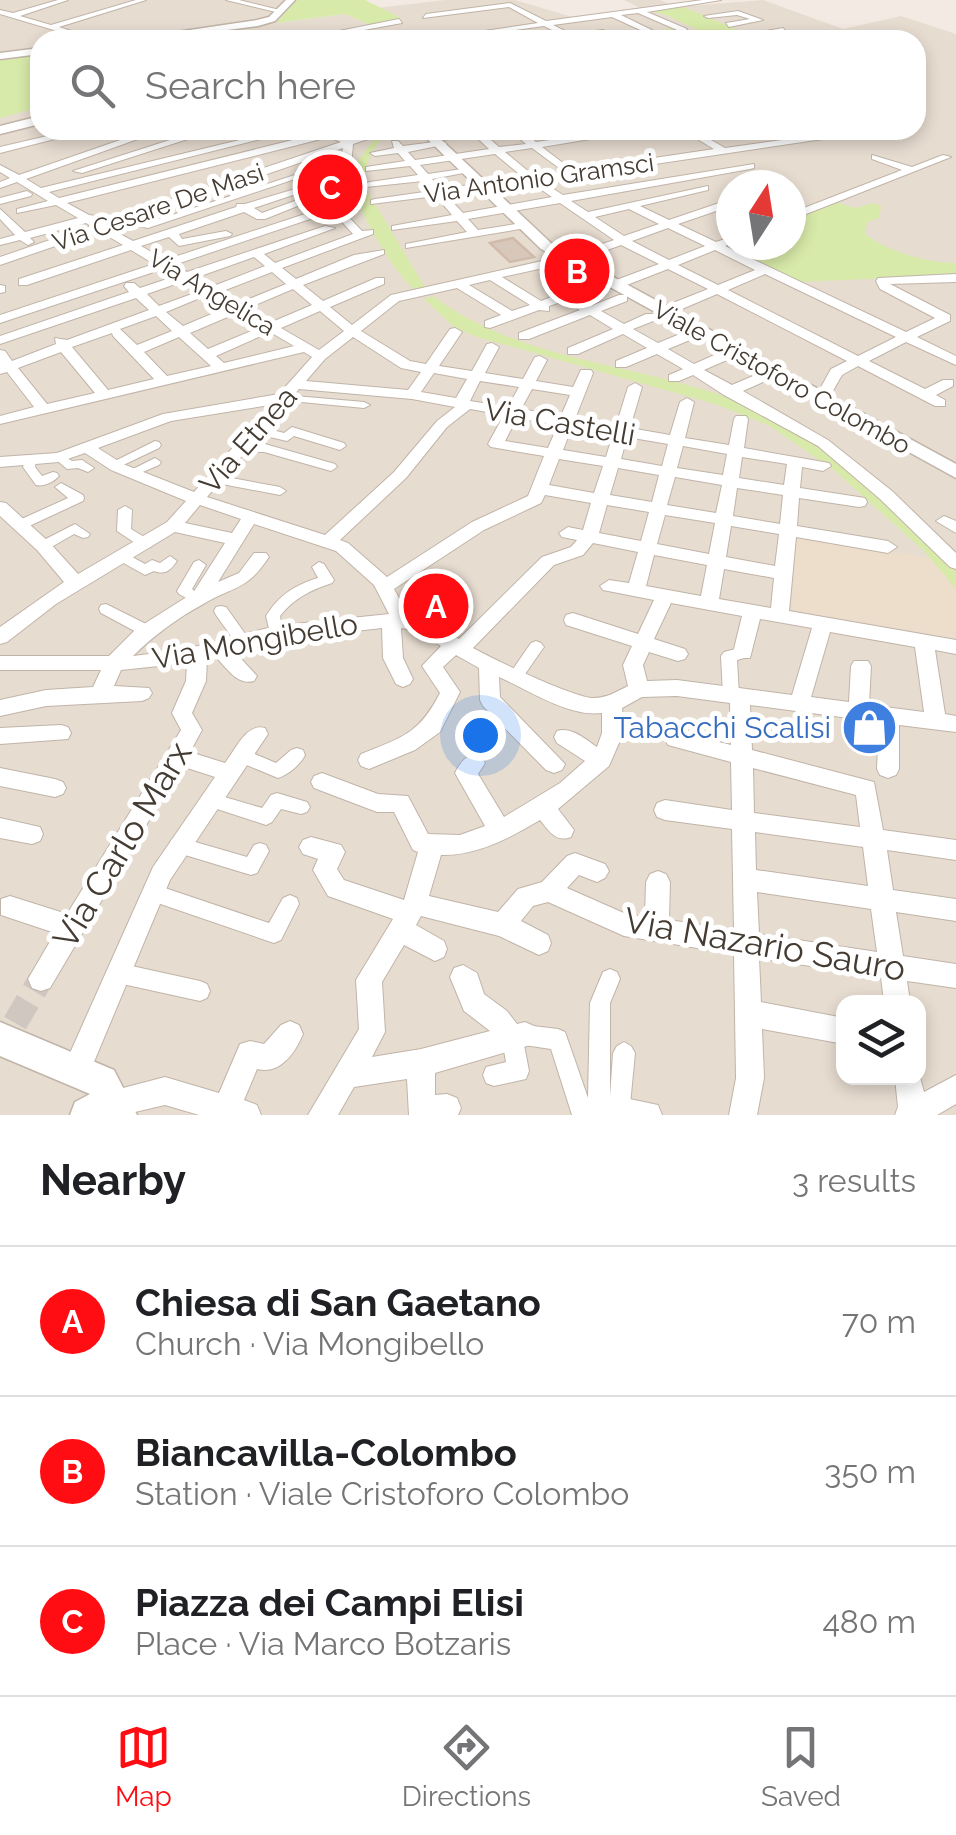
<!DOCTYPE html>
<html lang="en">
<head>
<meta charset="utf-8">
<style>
	:root { --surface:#fff; --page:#f2f2f2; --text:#202124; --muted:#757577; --line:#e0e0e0; --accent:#ff0d13 }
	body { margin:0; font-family:Raleway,sans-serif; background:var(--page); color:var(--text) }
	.controls { position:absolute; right:30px; bottom:30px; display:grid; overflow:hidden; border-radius:20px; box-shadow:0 5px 15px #0003 }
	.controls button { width:90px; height:90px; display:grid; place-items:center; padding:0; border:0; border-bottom:2px solid var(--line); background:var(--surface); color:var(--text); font:50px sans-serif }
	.compass { position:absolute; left:716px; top:170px; width:90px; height:90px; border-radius:50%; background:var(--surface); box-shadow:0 5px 15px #0003; rotate:12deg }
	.you { position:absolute; left:480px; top:735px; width:35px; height:35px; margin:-25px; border:8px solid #fff; border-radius:50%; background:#1a73e8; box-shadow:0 0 0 15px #1a73e833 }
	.badge { display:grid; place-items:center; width:65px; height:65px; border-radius:50%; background:var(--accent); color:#fff; font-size:32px; font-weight:700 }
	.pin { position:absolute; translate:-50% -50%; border:5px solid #fff; box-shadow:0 2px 10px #0006 }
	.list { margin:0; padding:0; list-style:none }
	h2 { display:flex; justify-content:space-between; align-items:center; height:130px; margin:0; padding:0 40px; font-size:42px }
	h2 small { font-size:32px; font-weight:400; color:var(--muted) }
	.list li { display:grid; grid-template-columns:65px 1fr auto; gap:30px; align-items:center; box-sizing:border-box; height:150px; padding:0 40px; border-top:2px solid var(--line) }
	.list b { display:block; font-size:38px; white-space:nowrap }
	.list p { margin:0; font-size:32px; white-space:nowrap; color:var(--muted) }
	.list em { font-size:32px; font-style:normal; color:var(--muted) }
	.icon { flex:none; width:55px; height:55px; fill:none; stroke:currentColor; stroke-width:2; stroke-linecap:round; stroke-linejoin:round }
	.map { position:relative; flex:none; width:956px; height:1115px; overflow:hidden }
	.search { position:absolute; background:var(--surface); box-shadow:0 5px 15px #0003; left:30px; right:30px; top:30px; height:110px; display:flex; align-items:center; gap:25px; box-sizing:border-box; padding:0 35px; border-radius:30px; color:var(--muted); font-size:38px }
	.sheet { height:580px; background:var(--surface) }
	nav { display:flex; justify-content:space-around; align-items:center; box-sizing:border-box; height:140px; border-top:2px solid var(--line); background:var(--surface); font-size:28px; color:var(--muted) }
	nav a { display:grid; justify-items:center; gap:5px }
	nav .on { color:var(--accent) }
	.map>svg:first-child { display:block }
	.residential { fill:#e7dcd0; fill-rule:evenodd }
	.education { fill:#eddecc }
	.green { fill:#d8eaa9 }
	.building { fill:#d8c7bb; stroke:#d0bbab; stroke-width:2.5 }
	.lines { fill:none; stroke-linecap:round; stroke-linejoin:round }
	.minor-tunnel { stroke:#d0c8c0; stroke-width:25; stroke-dasharray:25 12; stroke-linecap:butt }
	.pedestrian-casing { stroke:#c1b4a8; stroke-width:2 }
	.minor-casing { stroke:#c1b4a8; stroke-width:2 }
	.tertiary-casing { stroke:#c1b4a8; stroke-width:3 }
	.pedestrian { fill:#fff; fill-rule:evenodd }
	.minor { fill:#fff; fill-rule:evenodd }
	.tertiary { fill:#fff; fill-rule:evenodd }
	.labels { text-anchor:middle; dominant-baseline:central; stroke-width:10; stroke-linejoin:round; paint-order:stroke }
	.far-street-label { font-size:25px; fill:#443b33; stroke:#fff }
	.street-label { font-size:30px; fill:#443b33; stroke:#fff }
	.shop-label { font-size:30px; fill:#366cbe; stroke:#fff; text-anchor:end }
	.near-street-label { font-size:35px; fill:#443b33; stroke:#fff }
</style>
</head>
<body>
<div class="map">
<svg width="956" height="1115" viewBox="0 0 956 1115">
	<rect width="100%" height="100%" fill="#f3ebe3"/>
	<path class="residential" d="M0 0H297L277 23 345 14 370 25 399 17 377 8 445 0H515L576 18 642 9 624 0H660L676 7 763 0 843 29 901 16 956 34V1115H0ZM40 40H916V130H40ZM731 185H791V245H731ZM844 1002H918V1078H844Z"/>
	<path class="education" d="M796 536 931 558 956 589V638L792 610Z"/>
	<path class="green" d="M297 0H365L401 18 370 25 345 14 276 23Z
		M681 6 745 33 740 36 747 40C731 40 715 35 699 37L703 40H684L662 30 672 28 685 34 698 30 664 14 644 11Z
		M40 53V107L0 118V58Z
		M382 130H388L371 153 362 182 426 289 417 291C398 281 349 199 352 175 354 162 372 143 382 130Z
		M836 202 854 208 875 203 881 207 879 218 867 222 865 234C889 252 927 263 956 263V275L799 282 742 260 764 245H791V221Z
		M433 296C525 366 653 363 757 409 830 442 890 506 947 562L956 572V589L924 551 835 471 770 426 715 404 474 336 453 326 424 299Z"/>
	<path class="building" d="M513 238 534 257 510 262 490 243Z"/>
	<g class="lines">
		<path class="minor-tunnel" d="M15 1023 41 979"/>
		<defs>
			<path id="pedestrian" d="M284 395 364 402 370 405 364 408 280 400V396Z
				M257 426 284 433 292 427 344 443 346 446 340 450 294 436 287 441 253 433 251 430 253 427Z
				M155 441 159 442 161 445 159 448 117 468H109L107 465Z
				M241 444H265L335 464 337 467 331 471 264 452 237 451 235 448Z
				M59 453 72 461 82 460 94 468 88 472 78 468 67 469 53 457Z
				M30 457 36 461 35 467 42 476 53 472 57 473 59 476C54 482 43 487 36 485L23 467 26 458Z
				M155 458 161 462 159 465 131 477 125 473Z
				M215 475 280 487 286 491 280 495 211 482 209 479Z
				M61 483 83 495 84 498 83 501 25 528H15L13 525 15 522 68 498 55 487Z
				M125 506 132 510 131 529 151 541 153 544 151 547H141L117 531 118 510Z
				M75 524 90 534 88 537 83 538 74 534 48 549H38L36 546 38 543Z
				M123 552 145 564 152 560 160 563 170 556 177 561C170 571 165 575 154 571L145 575 118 560 116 557Z
				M199 560 206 565 192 589 204 599 197 604 179 594 177 591 194 562Z
				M319 562 324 564 334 580 332 583C311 590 294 598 280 616L283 633 281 637H271L266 616C279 595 295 585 318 578L312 567Z
				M106 604 152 627 154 631 152 635H142L101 613 99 609 101 605Z
				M221 606 226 607 246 635 248 639 246 643H236L216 615 214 611 216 607Z
				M536 641 541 643 544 647 541 651 521 680H511L508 676 511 672 531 643Z
				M743 647 748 649 751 653 748 657 737 660 739 695 737 699 731 701 725 699 723 695 721 656 724 652Z
				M297 748 303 750 305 755C301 764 288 775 278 778L237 761 235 756 237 751 243 749 276 763 291 750Z
				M211 793 262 808 271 795 277 793 307 802 310 807 307 812 301 814 281 809 272 822 266 825 205 805 202 800 205 795Z
				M178 837 247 857 254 845 260 843 266 845 269 851 257 873 251 875 172 851 169 845 172 839Z
				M153 884 269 923 283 898 290 895 297 898 299 904 281 940 274 943 146 899 144 893 146 887Z
				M118 963 200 981 207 984 210 991 207 998 200 1001 118 983 111 980 108 973 111 966Z
				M610 969 617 972 620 979 610 1003V1097L613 1053 617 1046 624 1042 631 1046 635 1053 629 1115H572L551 1049 524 1045 529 1071 526 1079 494 1086 486 1083 483 1075 486 1067 506 1062 502 1039 505 1032 512 1029 516 1030 525 1025 558 1029 565 1032 588 1098 590 1003 603 972Z"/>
			<path id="minor" d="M58 0H68L20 16 51 25 136 0H146L59 27 99 40H87L0 14V10L13 13Z
				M226 0H239L284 11 280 13Z
				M703 0H721L647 12 687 29 684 33 638 13 621 15 672 40H662L612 17 553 25 571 34 603 30 607 32 578 38 580 40H541L562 35 544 26 444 40H423L538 23 509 7 423 18 426 14 510 3 546 21Z
				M738 11 763 20 729 27 726 23 750 19 737 15 708 18 704 16Z
				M399 19 402 23 310 40H294Z
				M783 28 786 32 742 38 738 36Z
				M73 130H90L0 153V147Z
				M149 130H163L26 179 41 188 256 136 261 139 49 192 59 198 321 133 317 130H339V134L350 139 377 132V136L353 144C351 173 344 196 319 212V216L174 265 187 272 325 226 335 228 264 254 275 263 353 234 335 214 344 212 362 231 373 230V234L282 268 296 279 354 255 384 250V254L303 285 323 301 376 278H384V284L330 307 352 325 391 295 573 254 614 240 560 203 468 219 478 230 522 223 528 226 526 228 406 248V244L467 232 457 221 392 230V226L452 215 436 196 371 204V200L375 199 431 191 423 181 366 187V183L370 182 418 175 410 166 366 171V167L405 161 398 153 375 156 370 153 394 148 392 141H398L403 146 442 141 447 144 408 152 415 160 489 149 474 135 437 141 432 138 469 130H491L483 133 499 147 526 144 510 130H521L536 142 620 130H645L542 147 563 163 564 165 559 168 532 148 505 152 534 176 714 149 682 130H694L725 148 826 134 828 136 823 139 541 181 563 195 754 164V168L750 169 571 201 588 212 708 186V190L640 206 669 220 731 199V206L678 224 716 242 731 237V244L725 246 906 332 935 318 880 289 876 281 878 278 956 274V282L890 284 950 315V321L917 337 956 356V365L906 342 869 361 925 389 943 380H953V386L936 395 945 400V406H935L858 366 842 375 827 401H817L815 398 831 369 847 361 717 294 668 315H658V309L708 289 668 269 619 288H611V282L659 264 621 245 580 260 502 277 541 301 593 281H601V287L575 297 591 306 619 295H627V301L601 311 624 324 646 314H656V320L633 329 658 343 680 334H690V340L668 349 694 364 719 353H729V359L704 370 732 385 753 376H763V382L743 391 828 440 892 491 956 553V569L950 567 880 499 818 446 724 395 693 375 679 381H669V375L683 369 657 354 626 367H616V361L647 348 623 334 578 354H568V348L613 329 590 315 529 339H519V333L580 310 564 301 549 306V311L539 310 490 328 485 327V321L501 315 457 288 399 301 361 331 410 361 426 364 450 329 455 328 462 332 439 366 472 371 487 344 492 343 499 347 485 373 523 379 535 357 540 356 547 360 536 381 573 387 581 370H591L593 373 575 419 616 426 628 387 635 383 642 387 630 428 670 435 680 402 687 398 694 402 685 438 729 445 734 419 736 416H746L748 419 744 448 829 463 831 466 823 471 802 467 800 488 865 498 867 502 865 506 859 507 799 498 797 526 888 541 897 547 888 553 796 537 789 611 956 640V654L935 650 945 714 956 716V732L899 725V769L896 775 888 778 880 775 877 769 879 722 750 705 752 750 874 782 883 830 956 840V860L887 850 893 890 956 899V921L896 912 903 956 956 964V988L907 981 910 1002H884L881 977 759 958 761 1002 844 1018V1044L762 1029 764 1078 757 1115H729L736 1078 734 954 624 936 548 902 533 906 521 921 548 935 551 943 548 951 539 955 499 936 421 916 416 925 444 941 447 949 444 957 435 961 404 945 382 982 385 1032 372 1057 421 1049 490 1031 464 1011 450 977 454 968 463 965 477 973 484 994 507 1011 517 1024 525 1022 534 1026 538 1035 534 1044 435 1073V1095L447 1094 457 1098 461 1108 458 1115H409L407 1079 354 1087 338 1115H308L359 1029 356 980 393 919 328 896 313 870 318 859 303 854 299 847 303 840 311 837 341 845 345 852 337 869 344 880 404 900 418 852 413 850 394 812H377L314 788 311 782 314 776 322 773 378 794 408 796 428 834 460 835 485 826 455 773C461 761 468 752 482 757L485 763 478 774 504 817 560 783 585 761 557 743 554 737 557 731C571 726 585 739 597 747L602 733V713C568 717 529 690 499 677L500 697 565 764 562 770 554 773 546 770 483 706 480 700 479 668 456 655 443 667 460 692 440 732 415 750 369 769 361 766 358 760 361 754C403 737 419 734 440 693L422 666 441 646 416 631 401 628 403 658 413 679 410 684 403 687 396 684 383 658 382 628 276 640 234 651 257 676 254 681C237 686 226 667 215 656L207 658 206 681 192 713 202 730 190 752 225 763C236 749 246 723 265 728L268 734 170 880 86 1081 76 1085 66 1081 62 1071 153 867 215 777 181 766 50 988 41 991 32 988 28 979 55 933 1 915V899L10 896 67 914 181 730 172 713 186 681 187 663 121 670 114 686 149 688 152 693 149 698 142 701 46 706 0 716V700L46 690 93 687 101 670H0V656H109L136 629 193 593 225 543 175 532 56 604 7 642 0 644V627L64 582 37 550 0 516V502L6 503 49 542 78 574 167 522 186 501 111 470 85 453 59 462 0 467V457L57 453 163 414 279 394 312 357 304 352 0 424V416L34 407 7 372 0 374V350L5 351 12 361 56 344 55 338 67 340 149 310 136 298 0 344V336L129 292 124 286 126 283H134L140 288 176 276 163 269 0 323V315L154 264 131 250 27 285H19V279L123 245 99 231 0 265V257L91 226 86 223 30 238 34 242 28 245 20 240 0 245V239L15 235 0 219V209L25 232 78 218 56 205 17 213V209L48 201 17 182 0 188V182L10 178 0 172V165L19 175ZM329 137 341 142 101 223 96 220V216L89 215 67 203ZM343 148 341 160 138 226 148 228 340 164C335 185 326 198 308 209V213L165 260 141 246 169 237 179 246 230 236 232 234 226 231 182 239 179 234 244 212 257 219H265L320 197 311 195 262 213 254 208 335 181V177L245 204H237L236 207 133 241 109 228ZM495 154 523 177 441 189 432 179 474 171 469 168 428 174 420 165ZM530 182 552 197 463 213 446 195ZM629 209 659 224 624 236 595 217ZM668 228 705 246 669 260 632 241ZM715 250 755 270 718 285 678 265ZM254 257 265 266 211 287 195 278ZM272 272 286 284 239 303 220 292ZM765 274 896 337 858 356 728 290ZM490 280 530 305 512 311 469 285ZM184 281 200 291 159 306 147 294ZM293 289 312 305 272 322 248 308ZM207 295 228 307 183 326 166 312ZM320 311 344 331 319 350 281 328ZM237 313 261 327 208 349 190 333ZM156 316 172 331 137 345 120 329ZM270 332 294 346 224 363 216 356ZM112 333 113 336 154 379 108 390 72 347ZM179 337 211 366 167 376 144 352ZM353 337 401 368 421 372 408 390 306 381 325 359ZM61 352 95 393 47 404 18 368ZM434 373 467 379 456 398 421 392ZM480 381 519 387 508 407 470 401ZM299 389 412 399 455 407 437 421 394 472 325 535 207 497ZM532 389 570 395 561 416 521 409ZM270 405 194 492 123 464 98 448 171 421ZM470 409 504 415 488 444 491 447 544 456 528 496 472 522 387 577 348 543 340 540 406 478 447 427ZM517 418 558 425 548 448 505 441ZM572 427 613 434 606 457 563 450ZM627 437 668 444 662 466 621 459ZM683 446 727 454 723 475 677 468ZM742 457 787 464 784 485 739 478ZM559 459 603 466 594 493 549 485ZM618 468 659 475 652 502 610 495ZM675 477 722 485 716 513 667 505ZM737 488 783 495 780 524 733 516ZM545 495 591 503 583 530 568 527 559 533 562 537 577 540 571 547 542 557 459 639 428 620 409 616 394 589 484 530 541 503ZM200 505 241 519 232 533 185 523ZM607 505 649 512 641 541 599 533ZM665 515 715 523 709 554 657 544ZM254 524 336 551 374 585 389 614 276 626 182 650 133 656C154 635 179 617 205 603 237 585 247 590 269 557L266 553H254L239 573 218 582ZM731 526 779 534 775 566 726 557ZM593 543 638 552 629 583 609 580 600 586 603 590 654 600 638 634 573 613 566 615 564 620 566 625 632 646 623 665 628 686C616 692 605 699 591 698 566 694 497 661 473 648L554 565 583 555ZM654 555 707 565 701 596 646 586ZM724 569 774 578 771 608 719 599ZM671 603 742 616 733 653 736 658H750L760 619 812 628 792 695 677 680 647 681 643 665 649 652 678 661 685 659 688 654 685 649 654 639ZM830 632 915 647 924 712 869 705 871 666 868 661H854L851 666 849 702 811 697ZM677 696 730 703 731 745 675 731 668 733 665 739 668 745 731 762 732 810 665 800 657 803 654 810 657 817 665 820 732 829 734 930 669 920 670 882 666 874 658 871 650 874 646 882 645 917 626 914 567 888 579 875 597 882 605 878 609 871 605 864 575 853 567 856 542 882 518 889 498 912 429 896 441 855C476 856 510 838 540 820 549 831 556 843 571 837L574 830 558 809 609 766 622 736 642 741 649 739 652 733 649 727 623 720 622 708 642 697ZM753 768 856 795 860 827 754 813ZM755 832 863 847 868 886 756 870ZM757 892 871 909 877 952 759 934Z
				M201 130H216L82 173 73 171Z
				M872 155 912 167 943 155 951 157 791 220V213L902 170 872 159Z
				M27 191 32 194 31 196 0 204V198Z
				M0 285 5 286V292L0 293Z
				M944 516 956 521V533L936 521Z
				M61 725 68 727 71 733 68 739 0 744V728Z
				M0 768 55 779 63 782 66 788 63 794 55 797 0 786Z
				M0 818 40 827 43 834 40 841 32 844 0 838Z
				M290 1021 299 1025 303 1034C295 1054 279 1075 257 1069L244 1100 257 1105 261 1115H199L165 1105 122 1115 104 1113 100 1103 104 1093 165 1077 219 1093 240 1044 250 1041 264 1044 281 1025Z
				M918 1070 924 1092 956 1075V1104L937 1115H895L898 1107 895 1078H918Z
				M620 1097 658 1105 662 1115H591L595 1105Z"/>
			<path id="tertiary" d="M286 0H295L275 21 258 26 150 40H122L257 20 269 17Z
				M40 48V54L0 59V53Z
				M40 116V124L0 134V126Z
				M418 130H431L551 243 956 464V478L541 249Z
				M0 1022 114 1070 137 1115H70L75 1102 90 1094 0 1056Z"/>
		</defs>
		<use href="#pedestrian" class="pedestrian-casing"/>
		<use href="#minor" class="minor-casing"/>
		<use href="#tertiary" class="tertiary-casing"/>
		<use href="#pedestrian" class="pedestrian"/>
		<use href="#minor" class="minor"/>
		<use href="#tertiary" class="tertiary"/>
	</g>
	<defs>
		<symbol id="shop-disc" viewBox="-11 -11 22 22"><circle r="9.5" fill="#3f7fe0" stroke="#fff"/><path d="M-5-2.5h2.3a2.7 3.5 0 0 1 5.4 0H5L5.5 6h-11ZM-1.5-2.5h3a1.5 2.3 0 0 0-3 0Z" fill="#fff"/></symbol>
	</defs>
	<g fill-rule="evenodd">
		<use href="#shop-disc" x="838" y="696" width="63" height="63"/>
	</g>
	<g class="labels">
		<g class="far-street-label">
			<text transform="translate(539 178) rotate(-8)">Via Antonio Gramsci</text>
			<text transform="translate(158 207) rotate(-19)">Via Cesare De Masi</text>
			<text transform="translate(212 292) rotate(31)">Via Angelica</text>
			<text transform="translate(782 377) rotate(29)">Viale Cristoforo Colombo</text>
		</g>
		<g class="street-label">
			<text transform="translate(560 422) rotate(10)">Via Castelli</text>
			<text transform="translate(248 440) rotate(-49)">Via Etnea</text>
			<text transform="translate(255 641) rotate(-10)">Via Mongibello</text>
		</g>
		<g class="shop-label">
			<text x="831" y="727">Tabacchi Scalisi</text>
		</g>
		<g class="near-street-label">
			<text transform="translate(122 845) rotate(-59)">Via Carlo Marx</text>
			<text transform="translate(765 944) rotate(10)">Via Nazario Sauro</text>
		</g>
	</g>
</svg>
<div class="controls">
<button><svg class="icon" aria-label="layers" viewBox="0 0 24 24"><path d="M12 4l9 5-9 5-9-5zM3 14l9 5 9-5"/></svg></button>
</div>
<svg class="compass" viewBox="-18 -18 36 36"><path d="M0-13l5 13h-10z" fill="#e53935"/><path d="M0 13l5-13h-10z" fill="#757577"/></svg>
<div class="you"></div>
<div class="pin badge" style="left:436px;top:606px">A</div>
<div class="pin badge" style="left:577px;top:271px">B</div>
<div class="pin badge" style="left:330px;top:187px">C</div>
<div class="search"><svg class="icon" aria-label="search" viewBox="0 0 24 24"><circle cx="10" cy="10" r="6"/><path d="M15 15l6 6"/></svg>Search here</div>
</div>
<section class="sheet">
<h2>Nearby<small>3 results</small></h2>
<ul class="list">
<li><span class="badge">A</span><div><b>Chiesa di San Gaetano</b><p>Church · Via Mongibello</p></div><em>70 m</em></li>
<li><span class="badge">B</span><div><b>Biancavilla-Colombo</b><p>Station · Viale Cristoforo Colombo</p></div><em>350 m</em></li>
<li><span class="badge">C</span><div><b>Piazza dei Campi Elisi</b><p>Place · Via Marco Botzaris</p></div><em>480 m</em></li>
</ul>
</section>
<nav>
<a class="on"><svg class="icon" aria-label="map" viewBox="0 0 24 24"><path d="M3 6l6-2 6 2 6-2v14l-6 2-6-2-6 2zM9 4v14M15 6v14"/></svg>Map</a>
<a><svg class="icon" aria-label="directions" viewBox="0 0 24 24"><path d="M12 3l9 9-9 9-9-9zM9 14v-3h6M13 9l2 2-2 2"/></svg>Directions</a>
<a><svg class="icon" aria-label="saved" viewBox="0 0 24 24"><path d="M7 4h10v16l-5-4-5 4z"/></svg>Saved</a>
</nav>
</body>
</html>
